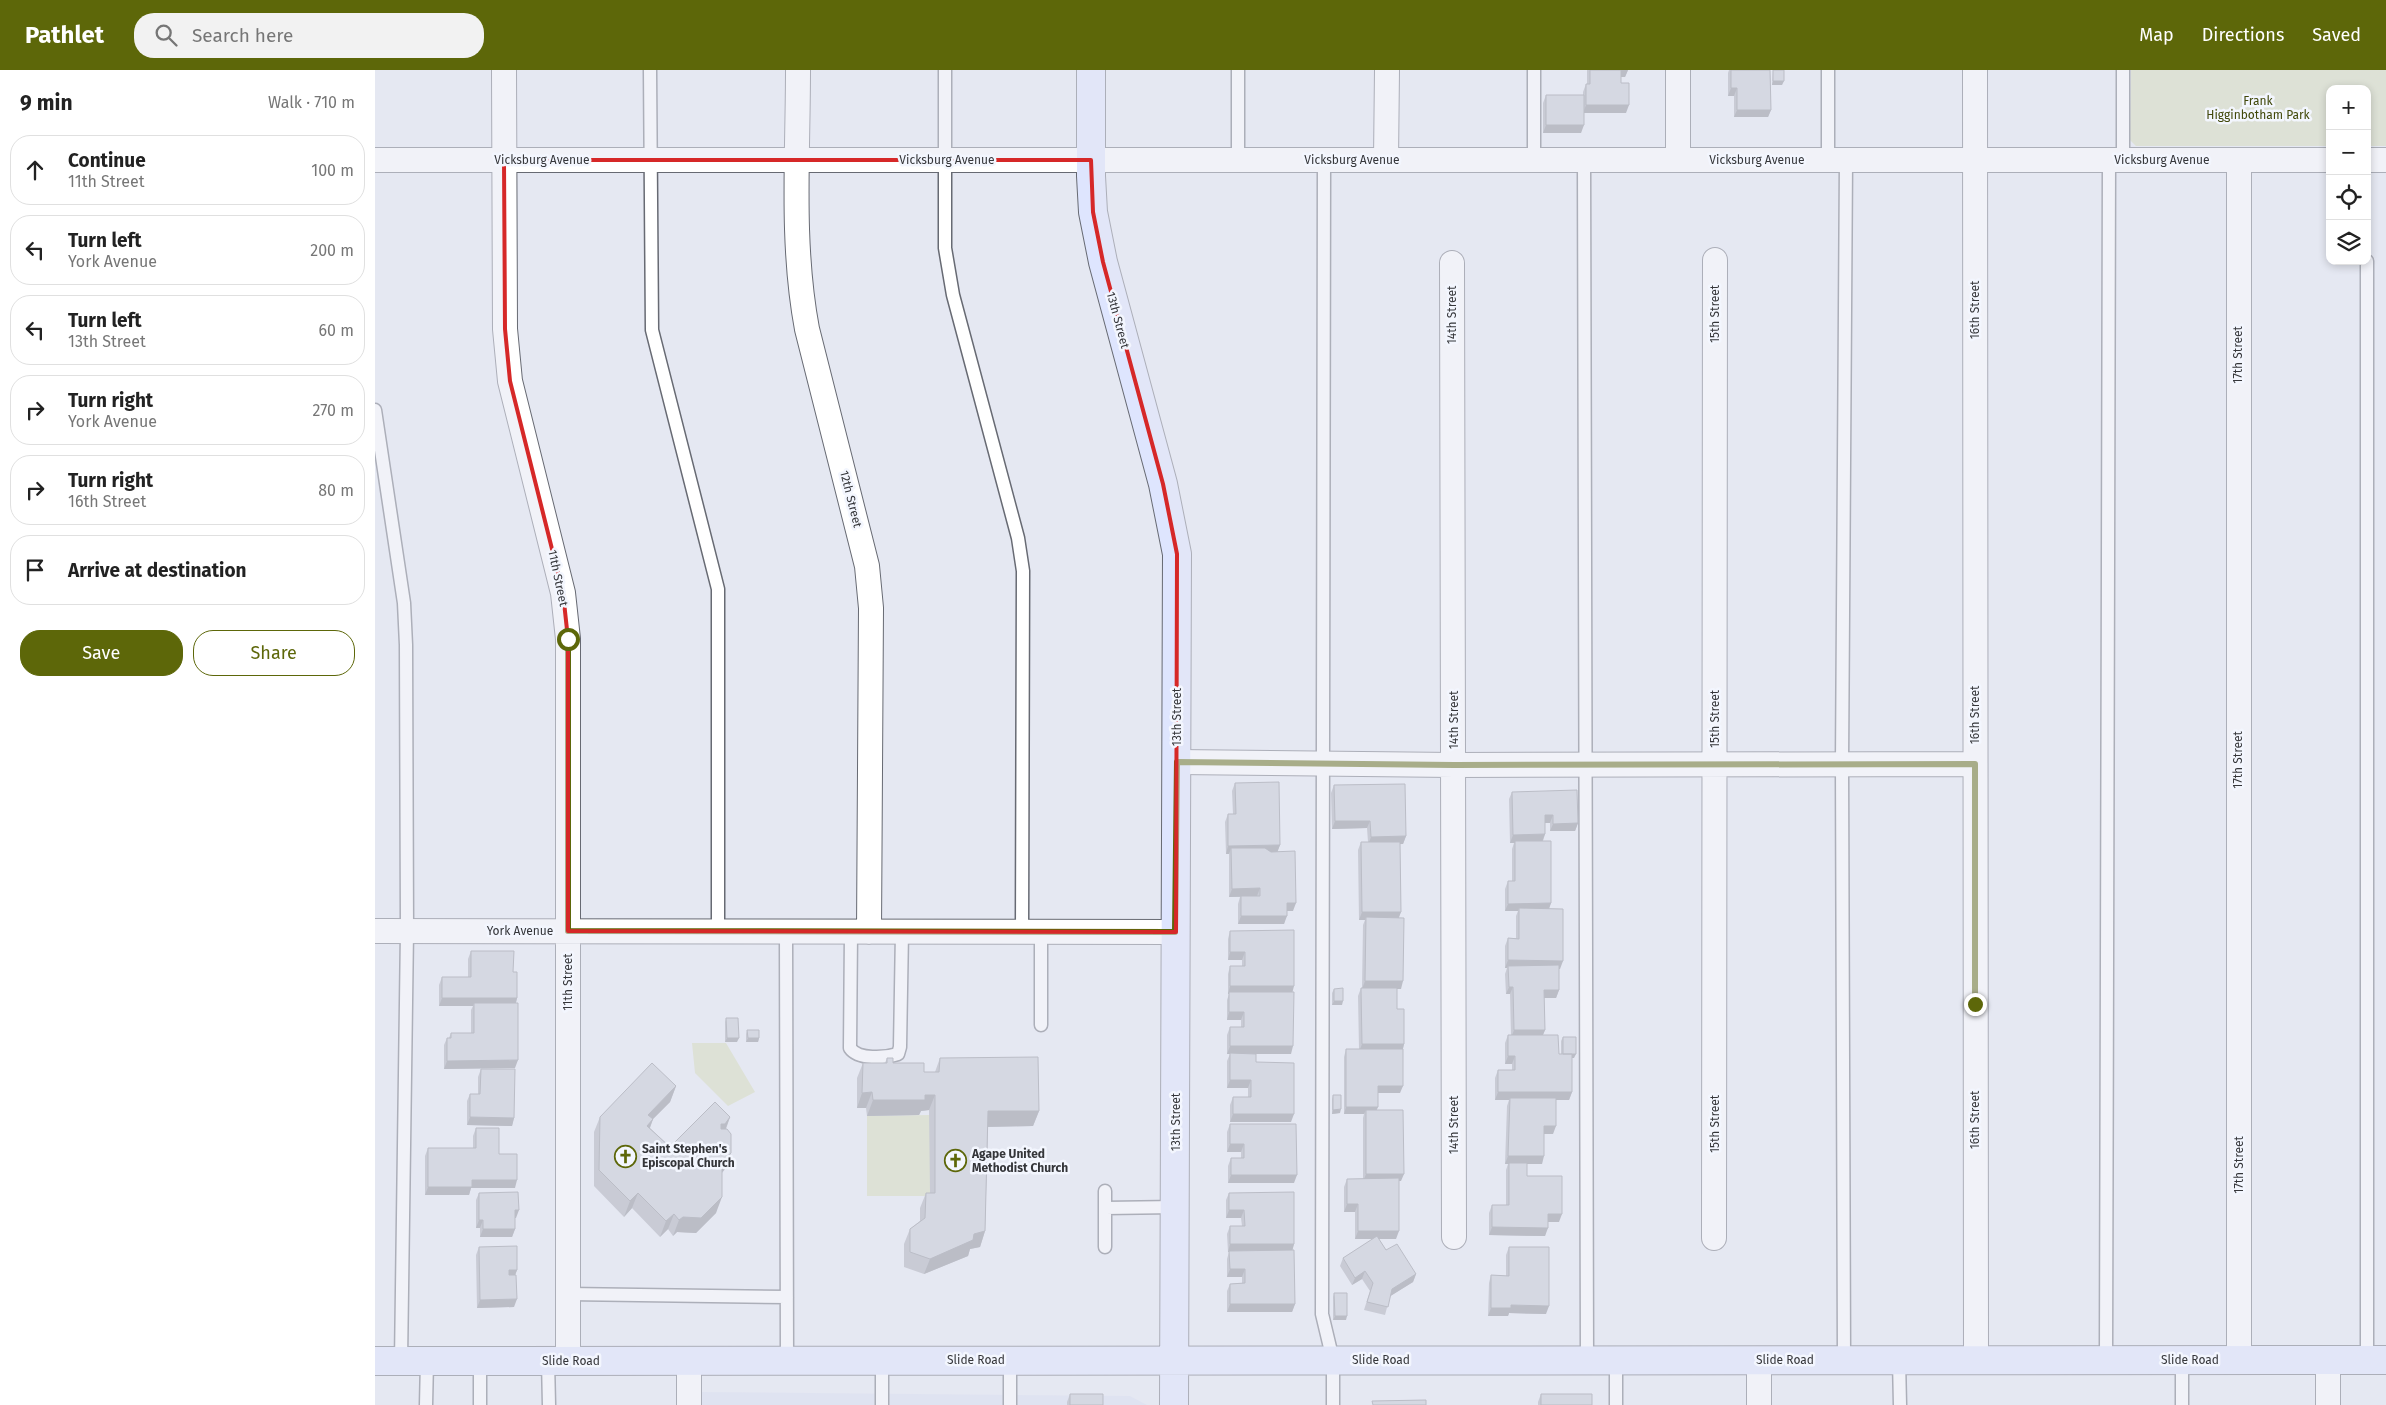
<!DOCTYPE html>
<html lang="en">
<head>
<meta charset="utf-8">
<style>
	:root { --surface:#fff; --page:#f2f2f2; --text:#222; --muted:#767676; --line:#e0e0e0; --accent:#5d6709 }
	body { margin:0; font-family:"Fira Sans",sans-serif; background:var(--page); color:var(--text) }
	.controls { position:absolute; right:15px; top:15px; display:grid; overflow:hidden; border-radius:10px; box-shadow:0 2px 8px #0003 }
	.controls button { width:45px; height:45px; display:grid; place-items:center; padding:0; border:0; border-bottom:1px solid var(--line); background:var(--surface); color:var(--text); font:25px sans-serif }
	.stop { position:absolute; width:15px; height:15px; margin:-11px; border:4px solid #5d6709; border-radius:50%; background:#fff }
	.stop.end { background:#5d6709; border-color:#fff; box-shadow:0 1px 5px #0008 }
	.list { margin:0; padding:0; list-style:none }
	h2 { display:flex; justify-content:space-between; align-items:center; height:65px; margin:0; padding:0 20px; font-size:21px }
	h2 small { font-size:16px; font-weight:400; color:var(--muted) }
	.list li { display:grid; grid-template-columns:32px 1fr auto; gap:15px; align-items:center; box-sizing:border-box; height:70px; margin:0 10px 10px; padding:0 10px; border:1px solid var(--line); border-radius:20px }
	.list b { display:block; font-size:19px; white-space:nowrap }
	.list p { margin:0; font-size:16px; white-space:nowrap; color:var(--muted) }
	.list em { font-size:16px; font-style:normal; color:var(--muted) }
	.actions { display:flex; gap:10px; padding:15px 20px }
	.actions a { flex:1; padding:11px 0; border:1px solid var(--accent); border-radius:20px; text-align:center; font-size:18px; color:var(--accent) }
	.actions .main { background:var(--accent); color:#fff }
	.icon { flex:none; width:28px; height:28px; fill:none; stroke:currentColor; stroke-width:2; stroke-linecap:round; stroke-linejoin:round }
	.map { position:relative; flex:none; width:2011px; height:1335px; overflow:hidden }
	header { display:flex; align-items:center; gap:30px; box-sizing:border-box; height:70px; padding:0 25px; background:var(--accent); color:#fff }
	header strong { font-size:24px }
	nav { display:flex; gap:28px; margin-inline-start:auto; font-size:18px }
	.search { width:350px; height:45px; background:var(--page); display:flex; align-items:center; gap:12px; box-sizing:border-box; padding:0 18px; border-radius:20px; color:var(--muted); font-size:19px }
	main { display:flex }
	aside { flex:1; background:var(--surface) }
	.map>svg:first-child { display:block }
	.built { fill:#d8deef }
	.green { fill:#d3dab3 }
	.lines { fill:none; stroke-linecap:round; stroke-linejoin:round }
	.lane-casing { stroke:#676a73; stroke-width:15 }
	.street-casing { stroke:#676a73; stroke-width:26 }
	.secondary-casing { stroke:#676a73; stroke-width:30 }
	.lane { stroke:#fff; stroke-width:12 }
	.street { stroke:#fff; stroke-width:24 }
	.secondary { stroke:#dee5fe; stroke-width:28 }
	.wall { fill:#a6a9b2 }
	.shaded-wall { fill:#878a91 }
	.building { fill:#c1c5cf; stroke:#878a91 }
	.route { stroke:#5d6709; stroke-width:6 }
	.marked { fill:none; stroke:#d62828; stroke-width:4; stroke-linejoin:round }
	.labels { text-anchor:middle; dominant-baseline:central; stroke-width:5; stroke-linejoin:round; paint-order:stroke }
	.park-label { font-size:12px; fill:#41480a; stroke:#f3f6fe }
	.street-label { font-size:12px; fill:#35363a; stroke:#f3f6fe }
	.poi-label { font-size:12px; font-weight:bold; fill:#35363a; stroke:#f3f6fe; text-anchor:start }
</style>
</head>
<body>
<header>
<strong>Pathlet</strong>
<div class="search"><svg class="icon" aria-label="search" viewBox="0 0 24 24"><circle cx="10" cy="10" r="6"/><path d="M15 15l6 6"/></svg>Search here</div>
<nav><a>Map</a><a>Directions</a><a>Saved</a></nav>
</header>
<main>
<aside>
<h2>9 min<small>Walk · 710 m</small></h2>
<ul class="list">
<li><svg class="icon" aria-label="ahead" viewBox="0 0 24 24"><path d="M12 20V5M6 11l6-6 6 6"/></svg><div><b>Continue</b><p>11th Street</p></div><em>100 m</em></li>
<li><svg class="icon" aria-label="left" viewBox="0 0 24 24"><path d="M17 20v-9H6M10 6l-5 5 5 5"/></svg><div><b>Turn left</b><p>York Avenue</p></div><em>200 m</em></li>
<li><svg class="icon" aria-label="left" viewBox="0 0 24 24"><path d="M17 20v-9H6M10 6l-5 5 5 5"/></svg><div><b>Turn left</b><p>13th Street</p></div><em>60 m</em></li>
<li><svg class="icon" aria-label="right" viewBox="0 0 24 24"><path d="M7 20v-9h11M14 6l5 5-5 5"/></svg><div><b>Turn right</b><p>York Avenue</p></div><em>270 m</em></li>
<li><svg class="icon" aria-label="right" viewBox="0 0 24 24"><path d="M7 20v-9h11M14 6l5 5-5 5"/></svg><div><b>Turn right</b><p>16th Street</p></div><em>80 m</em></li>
<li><svg class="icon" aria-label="arrive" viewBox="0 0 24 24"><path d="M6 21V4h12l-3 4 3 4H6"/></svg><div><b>Arrive at destination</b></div></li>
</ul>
<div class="actions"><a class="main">Save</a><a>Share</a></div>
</aside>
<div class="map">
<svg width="2011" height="1335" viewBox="0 0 2011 1335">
	<rect width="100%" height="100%" fill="#e5e8f2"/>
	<path class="built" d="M325 1322 755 1326 772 1335H325Z"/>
	<path class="green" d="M1756 0H2011V76H1992V19H1955V76H1761L1755 70Z
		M317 973H351L380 1022 353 1036 320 1003Z
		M555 1045V1126H492V1046Z"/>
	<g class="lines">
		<defs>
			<path id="lane" d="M275 0 277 260 343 519V862
				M570 0V178L578 225 643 468 648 501 647 862
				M1159 0V90
				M863 90V0
				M949 90 947 1244 958 1290V1335
				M1209 90 1212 1290
				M1453 90V0
				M1748 90V0
				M1992 191V1290
				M0 340 29 533 31 575 32 861 26 1291
				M411 862 412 1290
				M476 862 475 978C483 990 510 988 523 984L525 977 527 862
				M666 862V955
				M730 1121V1138
				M730 1177V1138L801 1137
				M193 1224 412 1227
				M507 1290V1335
				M1469 1290 1467 694 1471 90
				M1524 1290 1525 1335
				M1731 1290 1734 90
				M105 1291V1335
				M173 1291 174 1335
				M51 1335 52 1291
				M635 1335V1290
				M1241 1335V1290
				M1807 1335V1290"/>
			<path id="street" d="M129 0 130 259 135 311 188 523 193 569V1291
				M423 0C423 86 416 174 432 259L492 496 496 538 494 862
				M1600 0 1601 1290
				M0 90H1955
				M1011 90 1012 0
				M1303 90V0
				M1864 90V1290
				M1992 90H2011
				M1077 193 1079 1167
				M802 692 1079 695 1600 694
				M0 861 801 862
				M1339 1168 1340 190
				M314 1290V1335
				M1384 1335V1290
				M1953 1335V1290"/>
			<path id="secondary" d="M716 0V106L718 142 728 192 788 414 802 484 799 1335
				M0 1291 2011 1290"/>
		</defs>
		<use href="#lane" class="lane-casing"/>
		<use href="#street" class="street-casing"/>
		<use href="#secondary" class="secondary-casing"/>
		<use href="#lane" class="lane"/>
		<use href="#street" class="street"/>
		<use href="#secondary" class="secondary"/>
	</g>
	<path class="wall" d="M1212 0H1253L1250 7H1246V13L1251 43H1209L1206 63H1168V33L1171 25H1208V22L1211 14H1212Z
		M1354 0H1395L1396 40 1393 47H1359V26H1353V3Z
		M1398 0H1409L1407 15H1397Z
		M860 713 905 775 902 782 918 841H912L909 854H863V834L865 827H854V784H851L850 752 853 744H858L857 721Z
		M959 715 1031 766 1028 774H1025L1026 842 1023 848 1026 919H1022V939L1029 974 1028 979 1025 1023H1003L1001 1040 1026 1111H1024L1021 1169H1004L1011 1180 1041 1204 1038 1212 1015 1226 1010 1245 989 1240 995 1221 987 1209 977 1215 965 1196 968 1188 998 1169H980V1142H969V1117L972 1109H988V1048L989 1044H969V987L971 979H984L983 926 986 918H987L988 855 990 850H984L983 780 986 772H993L992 758 957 759 956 723Z
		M1137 722 1203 753 1200 761H1175V753H1170V764L1168 771 1176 833 1174 839 1185 899H1184V920L1181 928H1169L1170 960 1168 965 1184 984H1186V971L1188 967 1199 988H1197V1022L1194 1030H1181L1178 1064H1169L1167 1094H1152V1106L1184 1152H1173L1170 1166 1114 1165V1143L1117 1135H1131V1100L1133 1094H1130L1132 1036 1134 1030H1120V1008L1123 1000H1137V994H1130V973L1133 965H1136L1135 924H1131L1130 904 1132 898H1130V876L1133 868H1141V846L1143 841H1130V819L1133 811H1137V779L1139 773H1135L1134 729Z
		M855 861 917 922 916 984H881V992L916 1052H855V1035L858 1027H873V1018H852V991L855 984H852V965L855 957H866V950H852V930L854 924H853V904L855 896H867V890H853V869Z
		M96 881 138 902 142 928 141 933 140 998 69 999V975L72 968H74L76 963H96V940L98 936H64V915L67 907H93V889Z
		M959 919 967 935H957V923Z
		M351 948 362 972H350V952Z
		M372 960 384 968 383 972H371V964Z
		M512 988 518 993 549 1002H560L565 988 664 1041 658 1056 613 1057 610 1161 605 1177 595 1179 593 1186 549 1204 529 1197V1174L535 1159 545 1151V1138L551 1123H555L554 1040 546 1041 544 1045 492 1046 491 1038H482V1008L488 993H510Z
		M106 999 139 1048 137 1056 92 1055V1031L95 1024H103V1007Z
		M301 1016 295 1032 278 1049 275 1058 295 1077 355 1047 351 1059V1098L347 1103 341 1143 321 1163 302 1162 298 1166 293 1159 285 1167 257 1138 249 1147 219 1116V1062L225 1047Z
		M958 1025 965 1043 957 1044V1029Z
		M855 1054 919 1113H853V1096L856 1088H866V1082H852V1062Z
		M101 1058 124 1084 140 1118H96L94 1125H50V1086L53 1078H98V1066Z
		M104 1123 141 1148H140V1159L137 1167H105V1158H101V1130Z
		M854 1123 919 1174 917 1180 920 1234 917 1242H852V1221L855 1214 867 1213V1207H852V1189L854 1182H853L852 1164 855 1156H867L866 1148H851V1130Z
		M104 1177 142 1200 140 1205 139 1237 102 1238 101 1185Z
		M1134 1177 1171 1244 1134 1243 1133 1246H1113L1114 1213 1116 1205 1131 1206V1185Z
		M959 1223 971 1250H958V1227Z
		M695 1324 728 1335H692V1332Z
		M1166 1324 1217 1335H1163V1332Z"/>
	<path class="shaded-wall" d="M1245 0H1253L1250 7H1243Z
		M1398 11H1409L1407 15H1397Z
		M1356 18H1362L1359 26H1353Z
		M1211 35H1254L1251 43H1208Z
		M1362 40H1396L1393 47H1359Z
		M1171 55H1209L1206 63H1168Z
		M1170 745H1178L1175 753H1167Z
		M960 751H995L992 758 957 759Z
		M1203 753 1200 761H1175L1178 754Z
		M1170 764 1167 772 1135 773 1138 765Z
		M1031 766 1028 774 993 775 996 767Z
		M905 775 902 783 856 778 854 784H851L853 776Z
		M885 818 882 826 854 827 857 819Z
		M912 833H921L918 841H909Z
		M1176 833 1173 841 1144 838 1143 841H1130L1133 834Z
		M987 842H1026L1023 850 991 847 990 850H984Z
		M866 846H912L909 854H863Z
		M855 882H870L867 890H853Z
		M1133 890 1188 891 1185 899 1133 898V896L1132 898H1130Z
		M990 911H1028L1026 919H987Z
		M855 916H919L917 924 854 922V924H853Z
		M1134 917H1138L1135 924H1131Z
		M1169 920H1184L1181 928H1166Z
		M67 928H142L140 936 99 933 98 936H64Z
		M959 931H968L967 935H957Z
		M854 942H869L866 950H852Z
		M1139 960H1170L1167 967 1136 968Z
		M352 968H364L362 972H350Z
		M373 968H384L383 972H371Z
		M987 974H1029L1027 982H984Z
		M855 976H918L916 984H852Z
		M1188 984H1201L1199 988H1186Z
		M1133 986H1140L1137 994H1130Z
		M143 990 140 998 69 999 72 991Z
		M855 1010H876L873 1018H852Z
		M301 1016 295 1032 278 1049 272 1065 273 1045Z
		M1003 1016H1028L1025 1023H1000Z
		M497 1022 491 1038H482L487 1023Z
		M1123 1022H1197L1194 1030H1135V1028L1134 1030H1120Z
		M550 1025H560L554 1040 546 1041 544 1045 492 1046 498 1030Z
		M971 1037H1003L1000 1044 991 1040 989 1044H969Z
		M966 1039 965 1043 957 1044 958 1040Z
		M613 1041H664L658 1056 607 1057Z
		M858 1044H919L916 1052H855Z
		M95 1047 139 1048 137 1056 92 1055Z
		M355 1047 349 1063 340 1070 346 1054Z
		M1169 1056H1181L1178 1064H1167Z
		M855 1074H869L866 1082H852Z
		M356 1083 351 1098 345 1104 347 1088Z
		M1133 1086H1169L1167 1094H1130Z
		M991 1104H1029L1026 1111 988 1112Z
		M856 1105H922L919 1113H853Z
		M97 1110H142L140 1118H96L94 1125H50L53 1117Z
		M263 1123 257 1138 249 1147 255 1131Z
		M347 1127 341 1143 321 1163 302 1162 298 1166 304 1150 308 1147Z
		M972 1134H983L980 1142H969Z
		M140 1140H144L141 1148H137Z
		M854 1140H869L866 1148H851Z
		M299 1144 293 1159 285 1167 291 1151Z
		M1173 1144H1187L1184 1152H1170Z
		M104 1150H108L105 1158H101Z
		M1117 1157 1173 1158 1170 1166 1114 1165Z
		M108 1159H140L137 1167H105Z
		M610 1161 605 1177 595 1179 593 1186 549 1204 555 1189 599 1164Z
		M983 1161H1024L1021 1169H980Z
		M855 1174H919L917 1182H853Z
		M855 1199H870L867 1207H852Z
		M134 1200H142L139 1208H131Z
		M990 1201 987 1209 977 1215 980 1208Z
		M1041 1204 1038 1212 1014 1227 1017 1219Z
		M142 1229 139 1237 102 1238 105 1230Z
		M855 1234H920L917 1242H852Z
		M1136 1235 1174 1236 1171 1244 1134 1243 1133 1246H1113L1116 1238Z
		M960 1246H972L971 1250H958Z"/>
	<path class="building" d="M1215 0H1246V13H1254V35H1211V14H1215Z
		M1356 0H1395L1396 40H1362V18H1356Z
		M1398 0H1409V11H1398Z
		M1171 25H1209V55H1171Z
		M904 712 905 775 853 776V744H861L860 713Z
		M1030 714 1031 766 996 767 995 751H960L959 715Z
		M1202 720 1203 753 1178 754V745H1170V764L1138 765 1137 722Z
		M1140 771H1176V833L1133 834V811H1140Z
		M986 772H1025L1026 842H987Z
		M856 778H890L896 782 920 781 921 833H912V846H866V826H885V818L857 819Z
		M1144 838 1188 839V891L1133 890V868L1144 869Z
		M991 847 1029 848 1028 911H990Z
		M919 860V916H855V896H870V882H855V861Z
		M96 881H139L138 902H142V928H67V907H96Z
		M1184 895V920H1169L1170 960H1139L1138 917H1134L1133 896Z
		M968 918V931H959V919Z
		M986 918H1022V939H1029V974H987Z
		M854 922H919L918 976H855V957H869V942H854Z
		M99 933H143V990L72 991V968H76V963H99Z
		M351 948H363L364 968H352Z
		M372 960H384V968H373Z
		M1133 965H1183L1184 984H1197V1022H1123V1000H1140V986H1133Z
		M1188 967H1201V984H1188Z
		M971 979H1028V1016H1003V1037H971Z
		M855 983 881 984V992L919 993V1044H858V1027H876V1010H855Z
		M663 987 664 1041H613L610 1161 599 1164 598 1170 555 1189 535 1182V1159L550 1148 551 1123H560V1025H550V1030H498L497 1022 487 1023 488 993H512V988H518V993H549V1002H564L565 988Z
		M277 993 301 1016 273 1045 278 1049 272 1056 295 1077 340 1032 355 1047 350 1054H346V1059H352L356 1064V1083L351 1088H347V1127L326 1148 308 1147 304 1150 299 1144 291 1151 263 1123 255 1131 224 1100 225 1047Z
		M106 999H140L139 1048 95 1047V1024H105Z
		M958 1025H966V1039L958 1040Z
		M1135 1028H1181V1056H1169V1086H1133Z
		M991 1040H1028L1029 1104H991Z
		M855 1054H921L922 1105H856V1088H869V1074H855Z
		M101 1058H124V1084H142V1110H97V1117H53V1078H101Z
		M1134 1093H1152V1106H1187V1144H1173V1158L1117 1157V1135H1134Z
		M1024 1108V1161H983V1134H972V1109Z
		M143 1122 144 1140H140V1159H108V1150H104V1123Z
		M919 1122V1174H855V1156H870L869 1140H854V1123Z
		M1002 1166 1011 1180 1022 1174 1041 1204 1017 1219 1013 1237 992 1232 998 1213 990 1201 980 1208 968 1188Z
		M142 1176V1200H134V1205H141L142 1229 105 1230 104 1177Z
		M1134 1177H1174V1236L1136 1235V1238H1116V1205L1134 1206Z
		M919 1180 920 1234H855V1214L870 1213V1199H855L854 1181Z
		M959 1223H972V1246H960Z
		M695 1324H728V1335H695Z
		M1166 1324H1217V1335H1166Z
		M1051 1330V1335H998L997 1331Z"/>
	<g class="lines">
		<path class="route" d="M193 569V861L800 862 802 692 1079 695 1600 694V934"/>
	</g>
	<path d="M0 0H2011V1335H0ZM129 90H716L718 142 728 192 788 414 802 484 801 862 193 861V569L188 523 135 311 130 259Z" fill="#e5e8f2" fill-opacity=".55" fill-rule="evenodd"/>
	<path class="marked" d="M129 90H716L718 142 728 192 788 414 802 484 801 862 193 861V569L188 523 135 311 130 259Z"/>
	<defs>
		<symbol id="church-ring" viewBox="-11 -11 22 22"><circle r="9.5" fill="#f3f6fe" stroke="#5d6709" stroke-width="1.5"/><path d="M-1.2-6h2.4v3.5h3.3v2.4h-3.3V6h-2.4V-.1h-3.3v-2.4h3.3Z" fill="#5d6709"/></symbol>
	</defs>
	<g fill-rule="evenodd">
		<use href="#church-ring" x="238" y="1074" width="25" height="25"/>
		<use href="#church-ring" x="568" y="1078" width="25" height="25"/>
	</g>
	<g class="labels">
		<g class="park-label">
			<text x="1883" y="31">Frank<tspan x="1883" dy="14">Higginbotham Park</tspan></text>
		</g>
		<g class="street-label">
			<text x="167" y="90">Vicksburg Avenue</text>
			<text x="572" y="90">Vicksburg Avenue</text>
			<text x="977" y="90">Vicksburg Avenue</text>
			<text x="1382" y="90">Vicksburg Avenue</text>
			<text x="1787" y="90">Vicksburg Avenue</text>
			<text transform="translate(1600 240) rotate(-90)">16th Street</text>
			<text transform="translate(1340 244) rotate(-90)">15th Street</text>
			<text transform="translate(1077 245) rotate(-90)">14th Street</text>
			<text transform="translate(743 250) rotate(75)">13th Street</text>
			<text transform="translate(1863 285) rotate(-90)">17th Street</text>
			<text transform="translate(476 429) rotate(76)">12th Street</text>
			<text transform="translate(183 508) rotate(78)">11th Street</text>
			<text transform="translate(1600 645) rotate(-90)">16th Street</text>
			<text transform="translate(802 647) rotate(-90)">13th Street</text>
			<text transform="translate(1340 649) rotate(-90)">15th Street</text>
			<text transform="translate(1079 650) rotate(-90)">14th Street</text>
			<text transform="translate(1863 690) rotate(-90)">17th Street</text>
			<text x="145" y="861">York Avenue</text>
			<text transform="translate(193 912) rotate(-90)">11th Street</text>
			<text transform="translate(1600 1050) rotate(-90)">16th Street</text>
			<text transform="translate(801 1052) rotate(-90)">13th Street</text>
			<text transform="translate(1340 1054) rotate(-90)">15th Street</text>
			<text transform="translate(1079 1055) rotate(-90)">14th Street</text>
			<text transform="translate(1864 1095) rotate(-90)">17th Street</text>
			<text x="601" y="1290">Slide Road</text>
			<text x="1006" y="1290">Slide Road</text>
			<text x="1410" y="1290">Slide Road</text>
			<text x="1815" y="1290">Slide Road</text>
			<text x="196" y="1291">Slide Road</text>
		</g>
		<g class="poi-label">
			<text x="267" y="1079">Saint Stephen's<tspan x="267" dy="14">Episcopal Church</tspan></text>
			<text x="597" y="1084">Agape United<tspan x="597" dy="14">Methodist Church</tspan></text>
		</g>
	</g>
</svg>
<div class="controls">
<button>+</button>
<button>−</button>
<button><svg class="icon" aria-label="locate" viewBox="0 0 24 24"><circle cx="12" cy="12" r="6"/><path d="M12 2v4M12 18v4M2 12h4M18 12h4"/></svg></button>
<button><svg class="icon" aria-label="layers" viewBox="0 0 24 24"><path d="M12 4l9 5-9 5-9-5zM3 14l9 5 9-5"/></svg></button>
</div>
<div class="stop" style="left:193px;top:569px"></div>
<div class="stop end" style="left:1600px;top:934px"></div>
</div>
</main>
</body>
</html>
